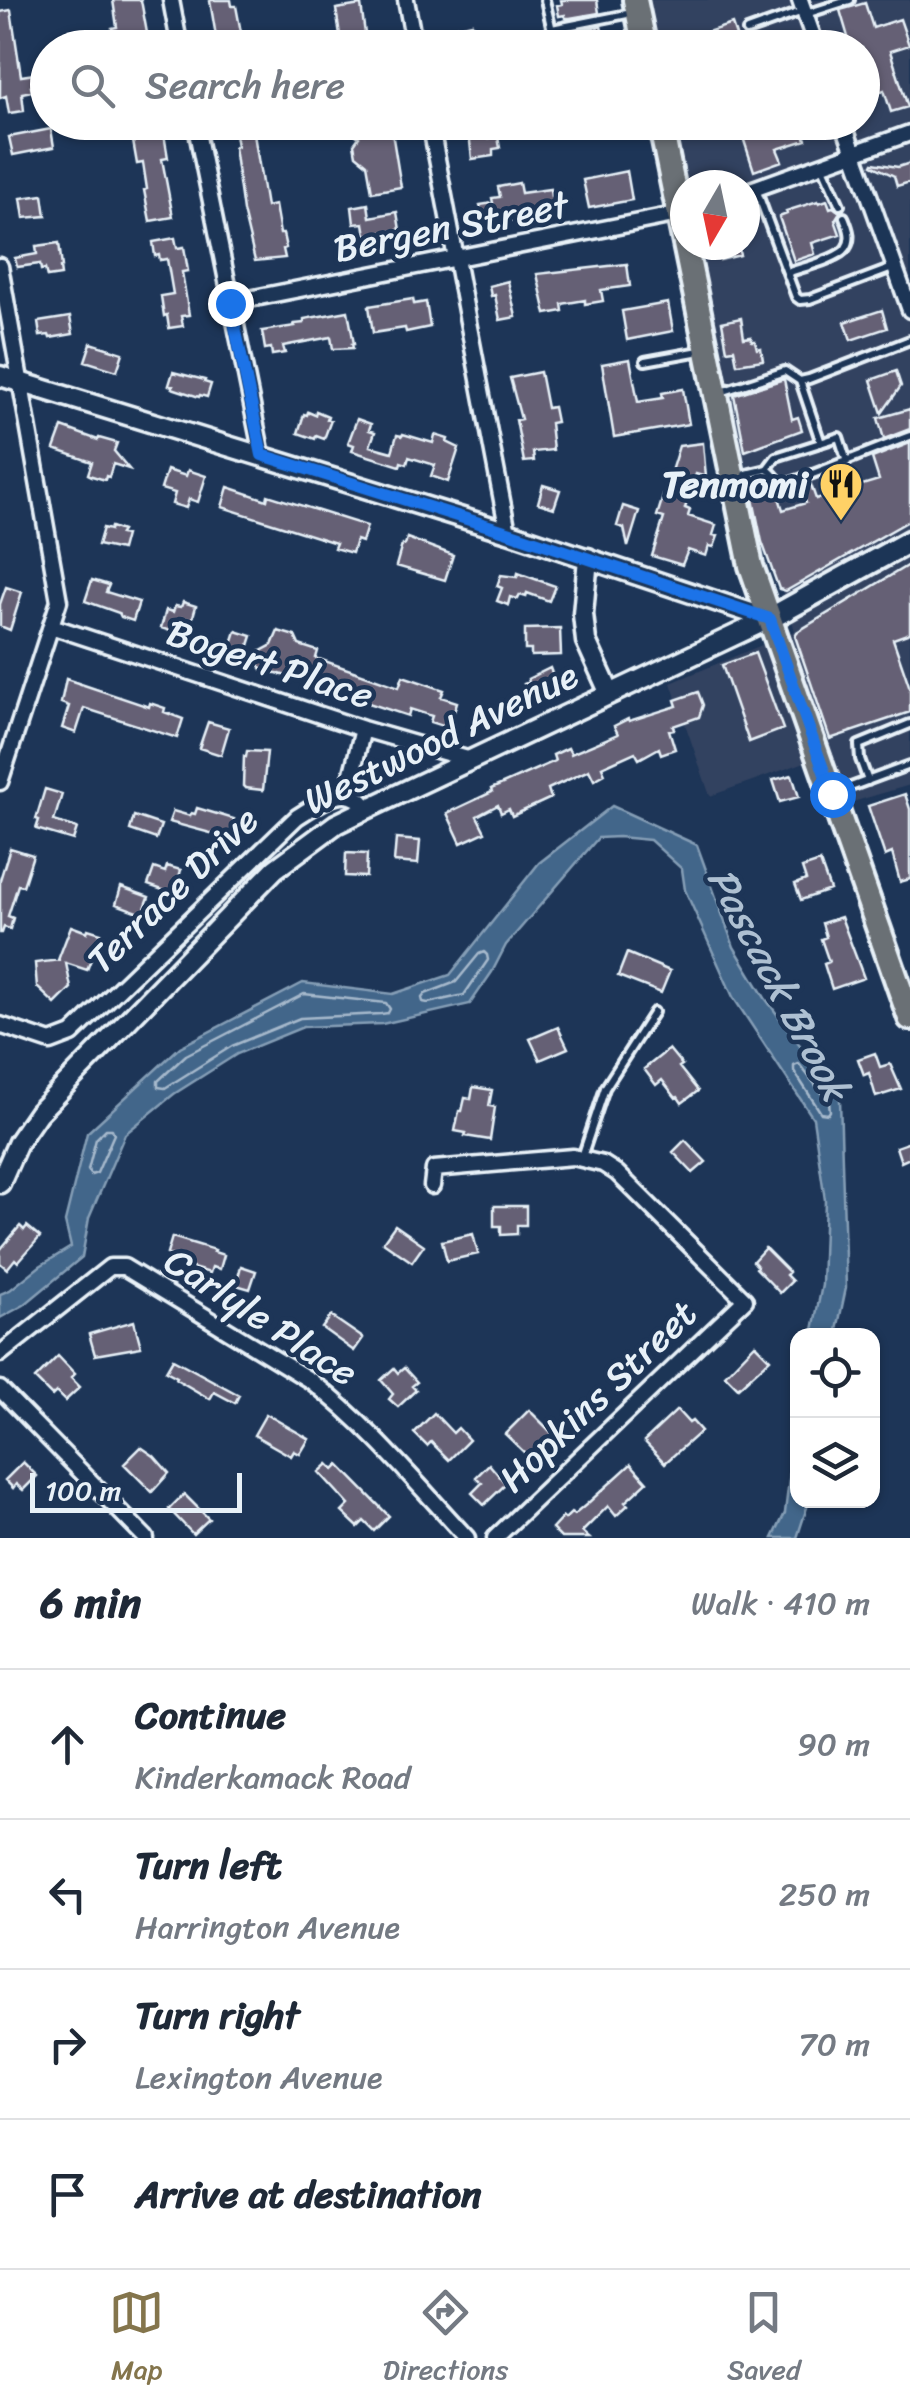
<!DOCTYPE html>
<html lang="en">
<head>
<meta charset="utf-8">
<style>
	:root { --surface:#fff; --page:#f2f2f3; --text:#1f2937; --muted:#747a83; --line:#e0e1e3; --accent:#84754c }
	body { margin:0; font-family:Sriracha,sans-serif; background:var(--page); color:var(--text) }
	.controls { position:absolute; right:30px; bottom:30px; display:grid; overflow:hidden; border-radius:20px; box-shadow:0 2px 8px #0004 }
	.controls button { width:90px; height:90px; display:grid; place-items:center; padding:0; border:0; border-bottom:2px solid var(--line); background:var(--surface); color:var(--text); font:50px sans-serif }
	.compass { position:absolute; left:670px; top:170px; width:90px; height:90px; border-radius:50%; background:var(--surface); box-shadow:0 2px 8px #0004; rotate:189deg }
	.scale { position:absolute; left:30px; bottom:25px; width:212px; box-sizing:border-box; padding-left:10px; border:5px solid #e8f1f8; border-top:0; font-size:28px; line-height:35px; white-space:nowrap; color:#e8f1f8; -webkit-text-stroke:8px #1d3557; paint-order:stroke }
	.stop { position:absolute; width:30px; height:30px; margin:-22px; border:8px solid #1a73e8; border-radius:50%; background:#fff }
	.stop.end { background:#1a73e8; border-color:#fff; box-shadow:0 2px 10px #0008 }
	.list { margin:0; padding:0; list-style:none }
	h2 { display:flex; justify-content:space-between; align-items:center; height:130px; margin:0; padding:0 40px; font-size:42px }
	h2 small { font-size:32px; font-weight:400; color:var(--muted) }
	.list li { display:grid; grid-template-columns:65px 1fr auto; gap:30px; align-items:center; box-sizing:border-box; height:150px; padding:0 40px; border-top:2px solid var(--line) }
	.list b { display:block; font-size:38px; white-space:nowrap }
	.list p { margin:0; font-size:32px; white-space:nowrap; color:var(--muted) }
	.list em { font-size:32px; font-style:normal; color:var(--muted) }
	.icon { flex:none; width:55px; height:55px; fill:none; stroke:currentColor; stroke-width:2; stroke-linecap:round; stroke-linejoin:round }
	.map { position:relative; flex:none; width:910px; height:1538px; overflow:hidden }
	.search { position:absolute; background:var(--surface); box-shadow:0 2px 8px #0004; left:30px; right:30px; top:30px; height:110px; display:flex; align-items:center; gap:25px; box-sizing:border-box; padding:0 35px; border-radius:55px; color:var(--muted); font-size:38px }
	.sheet { height:730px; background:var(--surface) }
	nav { display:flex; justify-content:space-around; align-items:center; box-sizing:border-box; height:140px; border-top:2px solid var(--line); background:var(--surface); font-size:28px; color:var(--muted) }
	nav a { display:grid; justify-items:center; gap:5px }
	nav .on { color:var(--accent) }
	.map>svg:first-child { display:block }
	.built { fill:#334260; fill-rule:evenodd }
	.water { fill:#43668a; stroke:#859eb6; stroke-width:2.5 }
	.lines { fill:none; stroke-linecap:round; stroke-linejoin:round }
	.shore { stroke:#a6b9cc; stroke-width:2.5 }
	.building { fill:#656075; stroke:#e8f1f8; stroke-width:2.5 }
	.service-casing { stroke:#e8f1f8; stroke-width:14 }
	.minor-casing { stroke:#e8f1f8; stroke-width:21 }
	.tertiary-casing { stroke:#e8f1f8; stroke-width:25 }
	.secondary-casing { stroke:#e8f1f8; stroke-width:28 }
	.primary-casing { stroke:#e8f1f8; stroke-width:30 }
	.service { stroke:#1d3557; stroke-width:6 }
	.minor { stroke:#1d3557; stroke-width:14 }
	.tertiary { stroke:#1d3557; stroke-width:18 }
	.secondary { stroke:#1d3557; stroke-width:20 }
	.primary { stroke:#6b7074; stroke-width:22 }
	.route { stroke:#1a73e8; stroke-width:12 }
	.labels { text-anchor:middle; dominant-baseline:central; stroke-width:9; stroke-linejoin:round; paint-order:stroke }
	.street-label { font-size:38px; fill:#e8f1f8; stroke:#1d3557 }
	.poi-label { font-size:38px; font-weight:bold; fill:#e8f1f8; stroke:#1d3557; text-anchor:end }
	.water-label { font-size:40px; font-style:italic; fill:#aec0d2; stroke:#1d3557 }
</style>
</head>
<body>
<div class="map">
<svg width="910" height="1538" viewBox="0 0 910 1538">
	<rect width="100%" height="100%" fill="#1d3557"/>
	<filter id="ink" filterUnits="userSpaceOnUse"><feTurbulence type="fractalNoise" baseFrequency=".01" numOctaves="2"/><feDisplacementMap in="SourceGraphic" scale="20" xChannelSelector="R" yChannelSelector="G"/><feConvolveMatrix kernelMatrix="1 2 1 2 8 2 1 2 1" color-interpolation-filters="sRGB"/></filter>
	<g filter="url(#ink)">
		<path class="built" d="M632 0H910V785L822 811 805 762 710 796 671 683 795 631 723 385 667 209 652 123 862 122V48L640 47ZM685 185H745V245H685Z"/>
		<path class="water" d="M612 806 697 845 734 947 765 998 840 1099 846 1288 836 1335H812L822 1285 825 1200 813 1118 733 997 685 890 682 869 650 840 618 837 598 838 506 945 492 972 470 1004 382 1024 303 1027 237 1054 174 1094 125 1134 89 1218 82 1257 24 1305 0 1318V1294L10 1290 40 1266 71 1247 65 1222 87 1133 180 1047 303 983 393 994 450 975 539 863Z
			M797 1413 798 1500 809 1501 797 1538H773L785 1513Z"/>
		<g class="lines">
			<path class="shore" d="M484 952 487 955 488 960 464 995 428 1003 423 1002 422 998 425 994 456 982 479 954Z
				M304 994 386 1003 390 1009 388 1013 381 1014 300 1018 232 1046 165 1088 158 1087V1081L186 1055Z
				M799 1064 829 1102 830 1111 828 1114 821 1113 794 1071V1066Z
				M106 1129H112L114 1134 97 1173 91 1175 88 1170 96 1139Z"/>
		</g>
		<path class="building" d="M113 0H141L147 33 128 36 130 48H115L112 28 117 27Z
			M212 0H231L232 6H236L244 48H218L210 1Z
			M561 0H597L599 13 570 18H565V15L559 16 557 5 562 4Z
			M865 3 873 28 900 19 909 45 890 51 908 107 891 112 884 90 862 97V48H847L844 39 848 37 840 10Z
			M361 5 367 48H342L336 9Z
			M11 10 21 76 35 74 37 87H31L32 91 22 93 24 111 9 113 6 96 0 98V12Z
			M472 23 476 39 448 45 444 29Z
			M732 24 740 48H668L667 45Z
			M601 26 605 45 576 48 573 32Z
			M131 122H162L168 158 162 159 173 217 150 221 144 190 147 189 143 163 137 164 130 124Z
			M233 122H252L266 207 275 205 280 234H283L286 248 283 249 285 258 255 261 243 211 234 147 237 146Z
			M337 122H386V127L391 126 401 187 372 192 367 164 356 155 354 144 359 137Z
			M487 122 489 138 498 137 500 148 493 149V156L472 159 468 124Z
			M738 122H800L806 140 777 149 782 161 754 171Z
			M51 129 54 147 13 155 9 137Z
			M873 163 898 167 910 163V182L897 186 894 176 872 165Z
			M627 171 632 200 589 208 583 180Z
			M519 183 521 193 550 189 551 196 553 195 555 202 556 214 508 221V223L483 227 479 226 477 215 482 214 480 205 493 203 492 198 500 197 498 187Z
			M43 195 46 216 24 218 21 198Z
			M827 200 830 208 833 207 840 212 835 220 840 234 812 243 815 254 794 261 779 217 787 214 786 211 818 201 819 203Z
			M368 204 370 217 397 212 400 230 366 235 364 223 354 224 352 207Z
			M175 238 177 248 184 247 188 271 182 272 189 315 181 316 183 326 169 328 167 315 164 316 161 296 173 294 167 259 160 260 159 255 155 256 153 242Z
			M59 243 62 267 60 268 61 275 47 277 45 269 41 270 40 264 17 267 15 258 37 254 36 246Z
			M716 245H737L740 255 720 260Z
			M627 264 630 286 601 290 603 301 585 304V300L562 304 563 311 546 314 537 274Z
			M508 281 516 317 500 320 495 295 491 296 489 286Z
			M413 299 414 304 426 302 430 327 406 332 405 328 373 333 369 306Z
			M668 303 673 331 627 340 622 311Z
			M882 310 887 328 851 340 845 322Z
			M348 311 354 344H352L353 348 333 349 331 337 283 346 285 353 272 355 271 348 265 349 262 331 295 326 294 324 304 323V319Z
			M70 317 73 334 50 338 49 335 40 336 38 322Z
			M741 318 744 338 751 337 752 341H755L757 349 761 348 763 360 737 364 734 349 727 350 722 322Z
			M91 343 123 353 117 371 85 361Z
			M630 359 638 402 663 398 662 393 683 389 689 424 614 437 602 364Z
			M896 371 901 386 882 413 871 380Z
			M173 372 205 380 204 382 211 384 207 397 200 395 199 397 172 388 173 386 169 385Z
			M540 372 547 408 553 407 556 422 550 423 553 450 533 452 534 461 524 462 516 420 521 419 510 378Z
			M784 379 792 419 798 417 802 430 745 451 734 395Z
			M910 409V429L884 439 878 418Z
			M316 411 328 416 327 419 331 420 324 439 316 436 315 439 298 433 304 414 307 415 308 412 315 415Z
			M357 419 371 424 369 430 375 432 370 446 392 452 397 435 402 436 403 434 433 443 435 435 448 439 447 442 459 448 448 482 431 476 435 465 409 457 407 464 401 462 400 466 352 451 354 445 348 443Z
			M62 427 98 440 99 438 117 443 114 451 129 469 113 464 109 477 106 476 105 480 92 476 88 474 92 462 54 449Z
			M703 443 706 477 696 474 685 508 690 510 688 516 716 525 713 535 718 536 714 547 709 546 706 556 688 550 682 565 652 556 664 518 657 516 679 446Z
			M910 443V520L786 591 779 589 762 542 753 499 777 491 783 510 806 503 801 486 810 482 816 499 879 480 872 458Z
			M167 470 186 476 188 470 206 476 198 502 189 499 186 508 172 504 175 493 161 489Z
			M543 485 560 490 554 508 538 503Z
			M228 487 267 500 268 495 367 526 362 542 356 540 352 553 334 548 336 543 222 507Z
			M623 506 639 511 628 547 624 528 617 526Z
			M111 527 122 531 120 534 125 535 121 550 98 545 103 528 110 530Z
			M407 538 453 555 445 580 396 566 402 545H405Z
			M910 564V633L893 639 910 688V712L830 739 795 636 797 632Z
			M518 573 555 586 549 601 527 593 526 597 520 595 518 599 510 597 508 605 497 601 502 588 497 586 501 575 517 577Z
			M92 580 109 585 106 592 139 602 133 621 121 617 119 613 85 601Z
			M6 587 22 592 10 630 0 626V604Z
			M183 602 196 606 192 620 183 618 179 634 161 628 166 610 173 612 175 606 181 607Z
			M560 628 561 655 531 656V650H525V629Z
			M236 631 252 636 244 661 228 656Z
			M278 631 295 636 299 645 318 651 316 658 399 687 403 676 444 690 441 697 457 702 449 728 430 722 432 716 410 709 408 716 277 673 264 672 252 656 272 645Z
			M755 653 783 729 749 742 722 665Z
			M550 668 556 684 529 695 524 684 529 682 528 679Z
			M66 679 149 707 150 703 165 708 164 712 183 719 177 738 84 708 76 733 62 728 69 706 61 703Z
			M698 692 703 705 699 717 673 726 674 729 669 730 675 749 661 754 659 748 639 759 635 752 602 767 605 774 594 780 589 770 548 789 551 798 512 816 509 809 501 813 498 805 477 816 485 832 461 843 447 813 492 792 491 789 555 761 553 755 568 748 571 754 618 734 614 726 628 719 629 721 677 706 675 700Z
			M208 722 229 728 221 755 199 748Z
			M247 751 267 752 263 790 245 788 243 786 244 756 246 757Z
			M792 775 799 797 780 802 773 780Z
			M45 789 62 794 54 821 77 828 73 840 36 829 39 820 36 819Z
			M905 794 910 809V879L900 882 892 853 885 856 868 806Z
			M197 808 234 819 229 838 169 822 173 811 190 816 191 813 195 814Z
			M134 816 161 825 156 839 130 830Z
			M396 839 420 841 418 864 394 862Z
			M10 848 33 855 23 886 18 885 8 916 13 918 10 929 4 927 2 933H0V880Z
			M346 853 367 854 366 877 345 876Z
			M820 862 830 890 801 900 795 884 806 880 802 868Z
			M167 866 181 870 179 877 181 882 177 895 148 885 154 868 165 872Z
			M121 887 149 897 143 914 116 904Z
			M841 917 864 978 832 989 824 964 829 962 821 939 826 937 822 923Z
			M71 926 87 932 88 929 101 933 87 970 66 963 71 988 55 1004 37 987 35 963 60 960H58Z
			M627 953 670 971 661 993 618 976Z
			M558 1027 568 1048 540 1060 530 1039Z
			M669 1049 682 1065 679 1067 698 1091 682 1103 678 1097 676 1098 662 1080 656 1085 644 1069Z
			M875 1053 880 1067 890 1064 901 1089 876 1097 869 1073 864 1075 858 1059Z
			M473 1087 492 1090 489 1106 495 1107 490 1140 465 1136 466 1133 455 1131 459 1111H462L465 1098 471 1099Z
			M685 1140 706 1162 693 1173 673 1152Z
			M910 1142V1158L901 1162 896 1147Z
			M494 1206H526V1225H517V1234L501 1235V1226H494Z
			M395 1225 424 1245 412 1262 383 1242Z
			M20 1226 24 1230 27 1226 40 1237 18 1262 15 1259 7 1269 0 1263V1250Z
			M473 1234 478 1254 447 1261 442 1241Z
			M172 1237 215 1250 214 1252 224 1255 220 1269 212 1267 210 1273 182 1265 184 1259 167 1254Z
			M765 1248 789 1272 786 1275 792 1281 780 1293 756 1268 757 1266 753 1261Z
			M241 1266 256 1271 250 1289 236 1285Z
			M331 1316 363 1338 354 1351 322 1328Z
			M134 1321 141 1347 95 1355 89 1334Z
			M755 1344 770 1359 738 1388 725 1375Z
			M58 1356 75 1374 71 1378 80 1387 65 1401 56 1392 52 1396 35 1379Z
			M173 1359 239 1395 235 1403 214 1392 210 1399 176 1379 177 1377 166 1371Z
			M394 1368 398 1373 404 1368 417 1382 412 1386 416 1390 398 1407 389 1399 393 1394 381 1380Z
			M529 1410 554 1435 529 1457 505 1434Z
			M677 1410 689 1423 692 1421 701 1431 665 1463 644 1441Z
			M434 1413 453 1433 458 1428 469 1440 449 1460 431 1442 427 1446 414 1433Z
			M266 1414 309 1439 300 1454 294 1451 291 1456 254 1435Z
			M141 1447 154 1456 169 1473 152 1492 124 1464Z
			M23 1462 37 1476 23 1490 16 1484 13 1488 5 1480Z
			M328 1464 334 1470 339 1465 389 1516 374 1531 364 1521 358 1527 342 1512 349 1505 319 1472Z
			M489 1464 506 1484 484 1505 472 1493 482 1483 476 1477Z
			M631 1464 647 1482 625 1502 628 1505 616 1516 608 1506 582 1532 589 1538H561L552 1529 563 1517 565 1519 571 1513 574 1515 587 1504Z
			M184 1494 209 1519 193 1534 169 1509Z"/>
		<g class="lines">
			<defs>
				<path id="service" d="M545 0 556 48
					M806 14 850 0
					M552 29 632 13
					M747 31 803 11
					M822 165 840 205
					M756 189 796 297 800 300 810 299 895 267
					M787 273C800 268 839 259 846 248 853 238 848 227 844 217
					M645 361 700 351
					M800 381 821 443
					M721 392 785 371 800 381 809 379 910 340
					M767 469C774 473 776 480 783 485 826 470 867 452 910 436
					M738 476 767 469 776 457 839 437 847 462
					M868 781 860 759 859 745 910 724
					M837 792 910 765
					M582 1157 605 1088 654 1012"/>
				<path id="minor" d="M171 0 180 48
					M406 0 415 48
					M800 0 817 48
					M195 122 262 455
					M430 122 508 532
					M843 122 910 310
					M745 192 910 133
					M0 266 59 601 0 782
					M229 303 684 213
					M51 626 363 729 471 760
					M347 793 363 729
					M0 1025 51 1042 72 1034 297 817C318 804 350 779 367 809
					M432 1186 434 1169 573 1157 603 1164 617 1173 745 1300 495 1538
					M0 1354 110 1267H124L311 1381C369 1426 417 1484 467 1538
					M0 1389 146 1538"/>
				<path id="tertiary" d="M0 376 508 532 769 619
					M588 558 583 614 586 641 610 694
					M0 1183 18 1142 38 1113 275 869 336 824 367 809 769 619"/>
				<path id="secondary" d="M769 619 910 541"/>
				<path id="primary" d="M635 0 645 48
					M660 122 751 566 910 1018"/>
			</defs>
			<use href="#service" class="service-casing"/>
			<use href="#minor" class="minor-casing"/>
			<use href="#tertiary" class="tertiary-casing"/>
			<use href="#secondary" class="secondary-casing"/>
			<use href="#primary" class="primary-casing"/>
			<use href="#service" class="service"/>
			<use href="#minor" class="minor"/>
			<use href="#tertiary" class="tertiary"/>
			<use href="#secondary" class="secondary"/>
			<use href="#primary" class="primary"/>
		</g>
	</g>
	<g class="lines" filter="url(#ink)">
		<path class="route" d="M230 303 262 455 508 532 770 619 832 794"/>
	</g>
	<defs>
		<symbol id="restaurant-pin" viewBox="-11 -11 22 30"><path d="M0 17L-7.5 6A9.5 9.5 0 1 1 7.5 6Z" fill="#ffd166" stroke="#1d3557"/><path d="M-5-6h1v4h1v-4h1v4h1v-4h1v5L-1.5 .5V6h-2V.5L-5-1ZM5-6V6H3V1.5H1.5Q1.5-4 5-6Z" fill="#111"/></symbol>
	</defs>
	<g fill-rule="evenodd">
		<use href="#restaurant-pin" x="816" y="459" width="50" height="68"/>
	</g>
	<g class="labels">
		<g class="street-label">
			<text transform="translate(451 227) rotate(-11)">Bergen Street</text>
			<text transform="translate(270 664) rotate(18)">Bogert Place</text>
			<text transform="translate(441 738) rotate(-26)">Westwood Avenue</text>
			<text transform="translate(173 890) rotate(-44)">Terrace Drive</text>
			<text transform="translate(261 1317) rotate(33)">Carlyle Place</text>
			<text transform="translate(598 1396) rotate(-44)">Hopkins Street</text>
		</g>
		<g class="poi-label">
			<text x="808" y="484">Tenmomi</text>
		</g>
		<g class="water-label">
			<text transform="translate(779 984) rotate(62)">Pascack Brook</text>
		</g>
	</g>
</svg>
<div class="controls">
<button><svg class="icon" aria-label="locate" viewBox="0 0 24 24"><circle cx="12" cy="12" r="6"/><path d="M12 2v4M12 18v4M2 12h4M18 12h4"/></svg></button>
<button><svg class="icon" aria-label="layers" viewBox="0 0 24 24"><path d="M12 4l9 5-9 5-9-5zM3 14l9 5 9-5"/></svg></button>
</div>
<svg class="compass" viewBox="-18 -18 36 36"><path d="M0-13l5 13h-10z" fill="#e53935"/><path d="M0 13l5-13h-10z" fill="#747a83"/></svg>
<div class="scale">100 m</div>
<div class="stop" style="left:832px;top:794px"></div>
<div class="stop end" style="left:230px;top:303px"></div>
<div class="search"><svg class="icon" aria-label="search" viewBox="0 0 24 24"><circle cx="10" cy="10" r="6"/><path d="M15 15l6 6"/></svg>Search here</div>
</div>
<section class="sheet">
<h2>6 min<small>Walk · 410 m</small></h2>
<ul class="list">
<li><svg class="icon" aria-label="ahead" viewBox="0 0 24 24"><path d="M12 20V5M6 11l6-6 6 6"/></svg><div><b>Continue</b><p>Kinderkamack Road</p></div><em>90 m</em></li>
<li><svg class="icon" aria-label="left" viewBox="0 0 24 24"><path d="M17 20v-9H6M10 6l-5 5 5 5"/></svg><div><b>Turn left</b><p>Harrington Avenue</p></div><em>250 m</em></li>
<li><svg class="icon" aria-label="right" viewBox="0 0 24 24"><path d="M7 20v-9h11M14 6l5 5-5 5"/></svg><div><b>Turn right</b><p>Lexington Avenue</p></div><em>70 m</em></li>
<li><svg class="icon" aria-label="arrive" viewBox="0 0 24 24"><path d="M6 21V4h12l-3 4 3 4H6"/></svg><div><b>Arrive at destination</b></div></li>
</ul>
</section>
<nav>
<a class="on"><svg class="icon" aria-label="map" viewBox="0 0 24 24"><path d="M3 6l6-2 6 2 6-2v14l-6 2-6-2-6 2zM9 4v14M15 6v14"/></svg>Map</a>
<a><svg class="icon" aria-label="directions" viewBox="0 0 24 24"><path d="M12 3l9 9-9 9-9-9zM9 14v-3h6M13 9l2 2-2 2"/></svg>Directions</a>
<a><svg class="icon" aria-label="saved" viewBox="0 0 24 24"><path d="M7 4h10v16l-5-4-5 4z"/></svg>Saved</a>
</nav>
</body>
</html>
